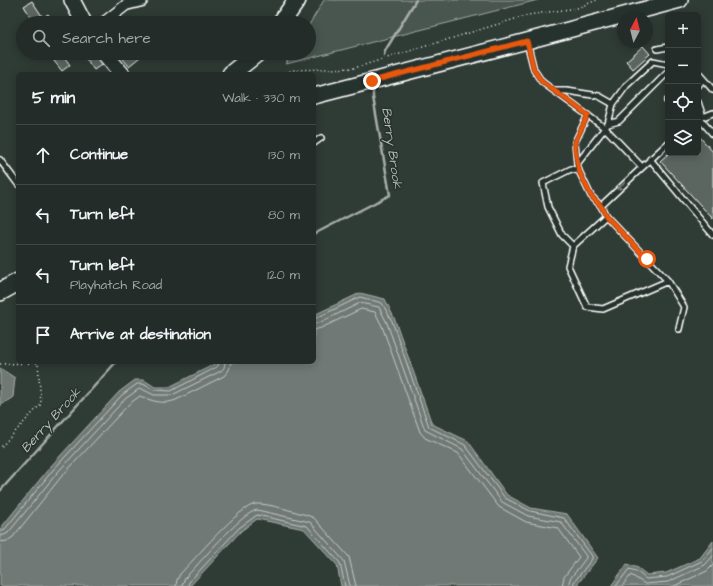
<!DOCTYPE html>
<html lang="en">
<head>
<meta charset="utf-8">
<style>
	:root { --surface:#232c28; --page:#2f3834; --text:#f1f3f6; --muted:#a3a7a8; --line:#404845 }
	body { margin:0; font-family:"Architects Daughter",sans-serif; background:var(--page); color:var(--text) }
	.controls { position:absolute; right:12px; top:12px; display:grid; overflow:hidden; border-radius:6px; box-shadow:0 2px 10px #0003 }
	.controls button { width:36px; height:36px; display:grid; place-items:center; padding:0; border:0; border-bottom:1px solid var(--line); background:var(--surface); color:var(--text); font:20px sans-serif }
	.compass { position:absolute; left:617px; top:12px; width:36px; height:36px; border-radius:50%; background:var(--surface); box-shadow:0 2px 10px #0003; rotate:7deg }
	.stop { position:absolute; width:12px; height:12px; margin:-9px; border:3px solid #ea580c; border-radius:50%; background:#fff }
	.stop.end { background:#ea580c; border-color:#fff; box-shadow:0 1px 4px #0008 }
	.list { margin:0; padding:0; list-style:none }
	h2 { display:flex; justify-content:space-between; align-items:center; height:52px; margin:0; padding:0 16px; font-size:17px }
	h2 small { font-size:13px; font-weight:400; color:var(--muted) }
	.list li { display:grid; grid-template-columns:26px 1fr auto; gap:12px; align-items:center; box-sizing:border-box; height:60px; padding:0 16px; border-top:1px solid var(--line) }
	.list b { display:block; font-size:15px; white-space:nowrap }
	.list p { margin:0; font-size:13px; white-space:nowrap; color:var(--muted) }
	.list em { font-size:13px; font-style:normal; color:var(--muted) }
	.icon { flex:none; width:22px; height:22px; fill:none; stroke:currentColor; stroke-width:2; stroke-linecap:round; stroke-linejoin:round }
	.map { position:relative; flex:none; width:713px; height:586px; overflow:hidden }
	.search { position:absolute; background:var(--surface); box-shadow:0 2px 10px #0003; left:16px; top:16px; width:300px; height:44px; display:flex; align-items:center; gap:10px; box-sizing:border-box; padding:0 14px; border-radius:22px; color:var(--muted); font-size:15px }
	.panel { position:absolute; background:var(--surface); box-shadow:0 2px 10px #0003; left:16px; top:72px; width:300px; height:292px; border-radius:6px }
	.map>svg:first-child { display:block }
	.green { fill:#4a544f; stroke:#a4aaa7 }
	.water { fill:#707975; stroke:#a9afac }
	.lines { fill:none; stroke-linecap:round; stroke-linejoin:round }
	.shore { stroke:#c6c9c8; stroke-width:1 }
	.stream { stroke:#a9afac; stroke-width:2.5 }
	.building { fill:#5b6661; stroke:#fff }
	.lane-casing { stroke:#fff; stroke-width:8 }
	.street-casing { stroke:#fff; stroke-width:13 }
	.secondary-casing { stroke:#fff; stroke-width:18 }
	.primary-casing { stroke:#fff; stroke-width:20 }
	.path { stroke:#fff; stroke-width:1.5; stroke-dasharray:1 3; stroke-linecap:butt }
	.lane { stroke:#26332d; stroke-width:5 }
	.street { stroke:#26332d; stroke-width:10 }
	.secondary { stroke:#26332d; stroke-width:15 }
	.primary { stroke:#26332d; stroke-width:17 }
	.oneway { fill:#727a76 }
	.route { stroke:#ea580c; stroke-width:5 }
	.labels { text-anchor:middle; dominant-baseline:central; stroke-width:3; stroke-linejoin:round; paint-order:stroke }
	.water-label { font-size:13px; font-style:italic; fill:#b8bcba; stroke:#26332d }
</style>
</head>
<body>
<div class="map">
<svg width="713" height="586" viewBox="0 0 713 586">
	<rect width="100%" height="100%" fill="#2f3b35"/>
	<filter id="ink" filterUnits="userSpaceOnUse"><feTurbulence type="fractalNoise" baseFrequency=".025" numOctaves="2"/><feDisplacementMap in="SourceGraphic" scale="8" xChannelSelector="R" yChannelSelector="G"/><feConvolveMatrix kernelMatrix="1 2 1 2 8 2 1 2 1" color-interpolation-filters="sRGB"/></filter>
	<g filter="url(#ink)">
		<path class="green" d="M324 0H538L286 64 292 53H309V25Z"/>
		<path class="water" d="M360 293 385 299 395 320 432 424 468 441 507 495 531 508 567 514 598 558 576 586H341L337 565 304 529 257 519 241 531 190 586H0V529L50 467 119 392 135 380H144L155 387H169L219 362H314V315Z
			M0 368 15 378 13 397 0 406Z
			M713 541V586H611L627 564 638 568 647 575 666 573 700 558Z"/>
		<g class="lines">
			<path class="shore" d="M314 319 360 297 382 303 392 321 429 427 465 445 505 498 530 511 564 518 592 556V559L574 582 573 586
				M314 324 319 323 360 303 379 307 387 323 425 430 462 449 502 502 528 516 561 522 586 556V558L570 579 568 586
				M314 330 321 328 361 309 375 312 382 326 420 432 425 438 458 453 499 507 526 522 558 528 579 557 564 577 562 586
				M0 531 5 529 53 470 122 395 137 384H143L154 390 171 391 217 367 220 362
				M0 536 4 535 8 533 57 473 125 399 139 389H142L154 395H172L221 371 224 368 225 362
				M0 542 7 541 13 537 61 477 129 404 140 396C152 401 163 405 176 400L224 376 229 370 231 362
				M176 586 177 580 180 574C193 561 240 505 256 504 268 503 295 512 307 515L314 518 349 557 356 586
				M182 586 185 578C198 565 241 513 257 510L310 522 344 561 350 586
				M188 586 189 582 239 528 257 515 307 526 340 563 345 586
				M616 586 629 569 636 571 646 579 667 577 702 561 713 548
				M622 586 631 575 645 584 668 582 705 565 713 556
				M674 586 707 571 713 565"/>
			<path class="stream" d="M384 55 385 51 416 0
				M314 234 390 195 373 97V91
				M0 491 116 362"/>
		</g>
		<path class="building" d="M32 1 42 16 33 21 24 6Z
			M48 14 55 23H38L37 22Z
			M643 46 650 54 633 69 626 61Z
			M82 53H98L105 62 94 70Z
			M118 53H145L129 66Z
			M62 54 70 65 62 71 54 61Z
			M699 136 713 152V219L660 161 669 153H698Z"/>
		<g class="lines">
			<defs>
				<path id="lane" d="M527 42 534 70 542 82 605 128 642 167
					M657 49 668 47
					M698 73 713 90
					M698 86 703 79
					M555 91H567L599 96 613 104 627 85 653 61 668 64
					M667 101 668 102
					M698 102 703 117 713 113
					M588 115 575 142 577 164 579 171 591 196 601 206 606 216 668 281 684 307 679 329
					M699 118 713 134
					M608 124 619 121 668 72
					M314 143 321 138
					M650 159 713 235
					M0 160 18 184
					M577 164 608 124 613 104
					M579 171 571 169 543 183 548 207 562 235 573 246 568 266 587 307 603 309 668 281
					M601 206 667 144
					M573 246 606 216"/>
				<path id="street" d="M103 23 126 5 142 1"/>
				<path id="secondary" d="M72 0 84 23
					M104 53 122 74
					M314 96 527 41 680 0"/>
				<path id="primary" d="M281 23 297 0
					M231 74 257 53
					M0 292 18 282"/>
			</defs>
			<use href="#lane" class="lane-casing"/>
			<use href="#street" class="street-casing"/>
			<use href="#secondary" class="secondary-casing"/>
			<use href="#primary" class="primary-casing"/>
			<path class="path" d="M282 74 293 70 354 68 528 15 577 8 597 0
				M0 364 38 363 41 404 0 448"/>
			<use href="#lane" class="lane"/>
			<use href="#street" class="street"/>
			<use href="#secondary" class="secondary"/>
			<use href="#primary" class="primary"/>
		</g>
		<defs><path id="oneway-solid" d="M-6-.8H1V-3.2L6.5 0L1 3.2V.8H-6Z"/></defs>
		<use class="oneway" href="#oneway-solid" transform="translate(621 186) rotate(136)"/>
	</g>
	<g class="lines" filter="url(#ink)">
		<path class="route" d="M372 81 527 41 534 70 542 82 588 115 575 142V149L579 171 591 196 601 206 606 216 647 259"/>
	</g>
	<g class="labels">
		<g class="water-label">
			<text transform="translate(392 148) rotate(82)">Berry Brook</text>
			<text transform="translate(51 420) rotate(-48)">Berry Brook</text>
		</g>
	</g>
</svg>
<div class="controls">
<button>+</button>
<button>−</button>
<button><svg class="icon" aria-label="locate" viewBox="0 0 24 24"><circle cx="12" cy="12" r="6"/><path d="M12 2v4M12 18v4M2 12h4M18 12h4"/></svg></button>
<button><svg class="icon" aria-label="layers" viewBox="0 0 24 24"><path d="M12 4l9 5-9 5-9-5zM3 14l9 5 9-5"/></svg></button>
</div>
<svg class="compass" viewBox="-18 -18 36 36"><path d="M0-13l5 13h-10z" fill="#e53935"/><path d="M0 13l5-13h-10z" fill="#a3a7a8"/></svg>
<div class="stop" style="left:647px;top:259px"></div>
<div class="stop end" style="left:372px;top:81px"></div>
<div class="search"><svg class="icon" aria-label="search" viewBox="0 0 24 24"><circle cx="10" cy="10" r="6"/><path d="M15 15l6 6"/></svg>Search here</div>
<section class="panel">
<h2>5 min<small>Walk · 330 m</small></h2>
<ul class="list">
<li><svg class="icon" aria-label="ahead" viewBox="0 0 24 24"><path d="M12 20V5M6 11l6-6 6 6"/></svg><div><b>Continue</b></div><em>130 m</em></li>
<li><svg class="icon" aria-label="left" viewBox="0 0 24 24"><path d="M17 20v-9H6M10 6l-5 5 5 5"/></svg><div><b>Turn left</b></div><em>80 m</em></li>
<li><svg class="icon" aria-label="left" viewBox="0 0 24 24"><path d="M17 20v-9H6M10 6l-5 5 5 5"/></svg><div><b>Turn left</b><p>Playhatch Road</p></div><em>120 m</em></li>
<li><svg class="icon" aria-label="arrive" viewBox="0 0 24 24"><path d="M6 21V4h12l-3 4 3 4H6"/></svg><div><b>Arrive at destination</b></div></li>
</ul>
</section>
</div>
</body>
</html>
